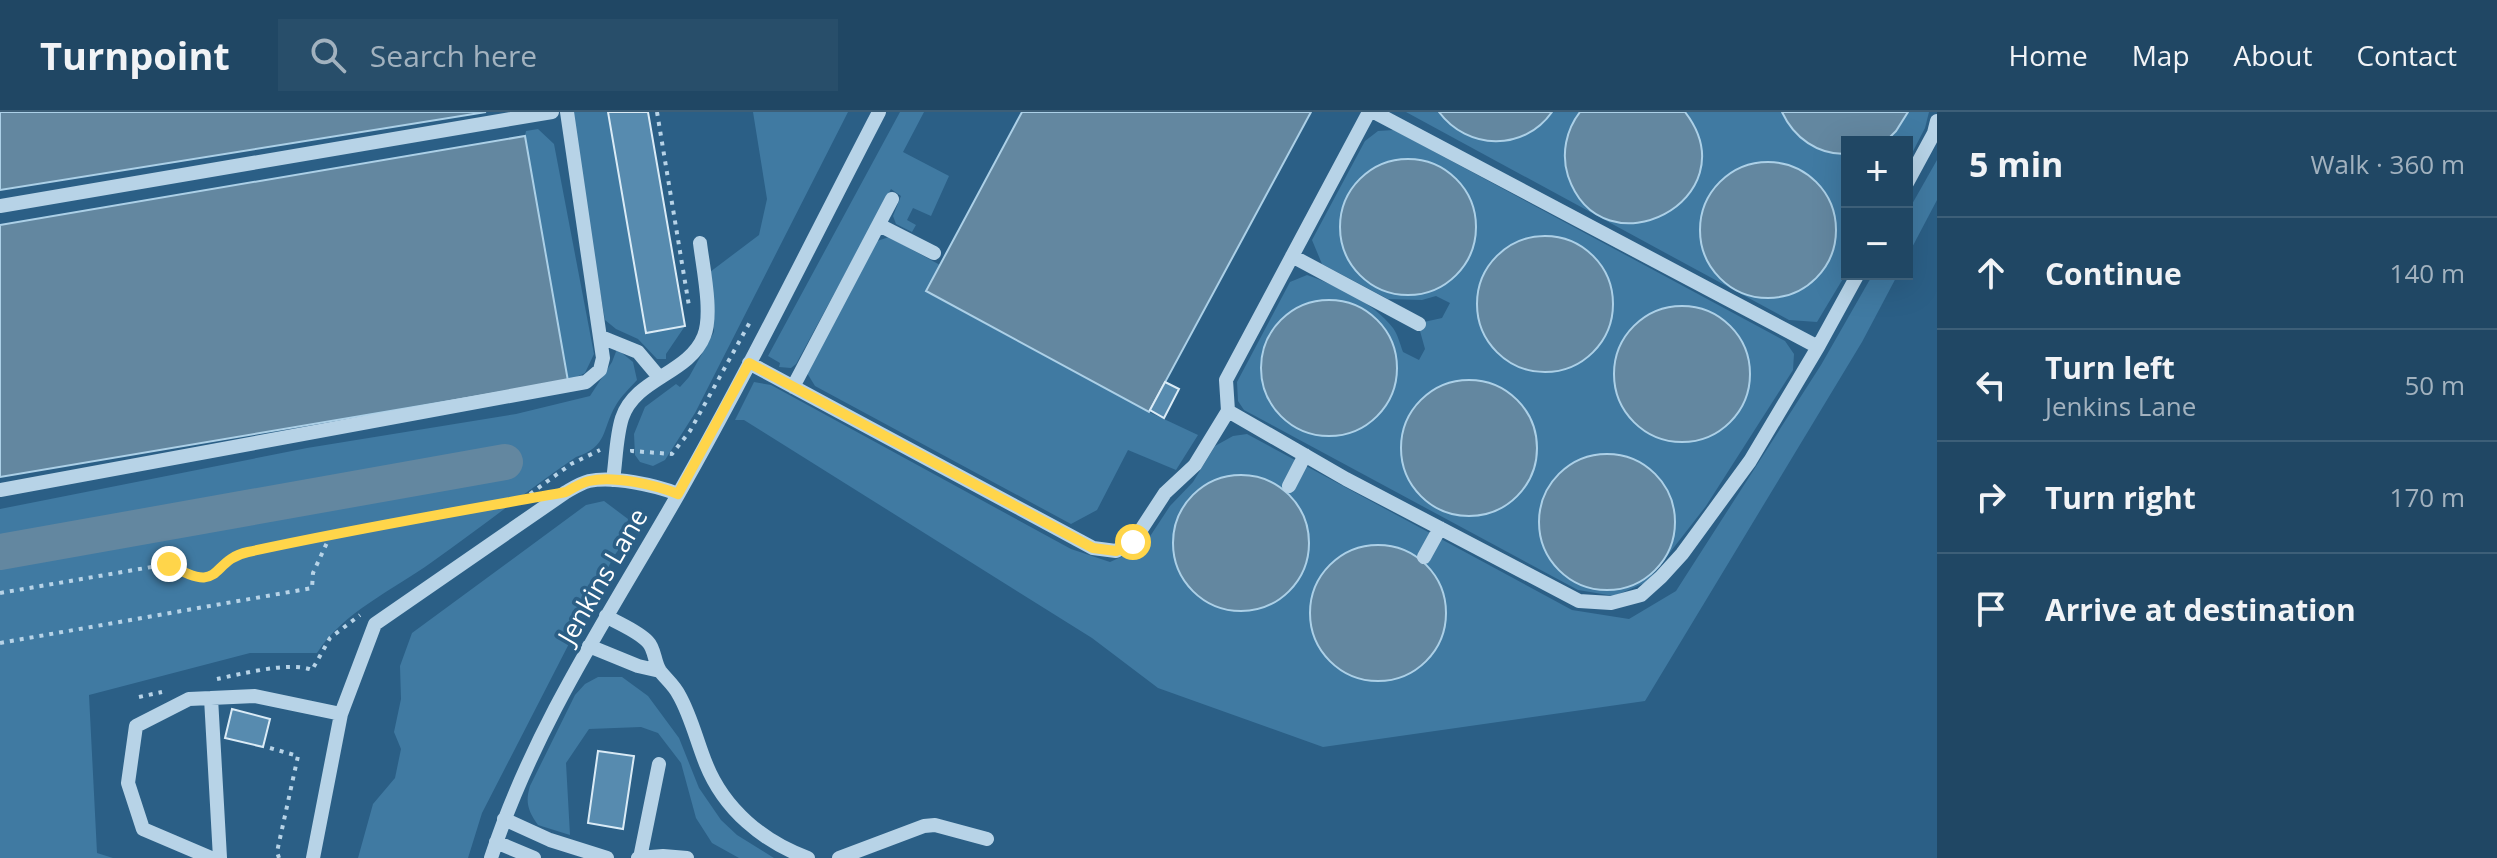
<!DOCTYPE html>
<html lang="en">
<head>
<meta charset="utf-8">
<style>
	:root { --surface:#204764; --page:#284e6a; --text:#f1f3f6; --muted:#a2b2bf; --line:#3d5f78 }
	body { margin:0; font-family:"Open Sans",sans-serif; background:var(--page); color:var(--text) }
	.controls { position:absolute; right:24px; top:24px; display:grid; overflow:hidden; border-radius:0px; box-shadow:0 8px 32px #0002 }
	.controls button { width:72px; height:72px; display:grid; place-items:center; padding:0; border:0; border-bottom:2px solid var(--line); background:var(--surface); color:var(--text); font:40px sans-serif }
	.stop { position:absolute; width:24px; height:24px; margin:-18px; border:6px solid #ffd54a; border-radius:50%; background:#fff }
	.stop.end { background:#ffd54a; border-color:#fff; box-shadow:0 2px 8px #0008 }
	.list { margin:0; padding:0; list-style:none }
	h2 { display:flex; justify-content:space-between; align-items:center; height:104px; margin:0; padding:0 32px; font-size:34px }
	h2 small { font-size:26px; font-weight:400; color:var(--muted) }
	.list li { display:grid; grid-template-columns:52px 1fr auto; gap:24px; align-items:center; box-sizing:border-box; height:112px; padding:0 32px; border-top:2px solid var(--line) }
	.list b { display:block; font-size:30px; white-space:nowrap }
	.list p { margin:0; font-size:26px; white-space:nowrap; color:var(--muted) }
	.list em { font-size:26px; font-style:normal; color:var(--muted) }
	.icon { flex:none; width:44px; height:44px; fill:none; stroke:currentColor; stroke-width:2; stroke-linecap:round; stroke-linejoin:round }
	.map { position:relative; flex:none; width:1937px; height:746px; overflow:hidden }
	header { display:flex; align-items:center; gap:48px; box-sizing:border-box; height:112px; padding:0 40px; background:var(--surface); border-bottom:2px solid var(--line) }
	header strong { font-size:38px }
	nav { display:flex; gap:44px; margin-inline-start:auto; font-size:28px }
	.search { width:560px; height:72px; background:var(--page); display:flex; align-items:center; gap:20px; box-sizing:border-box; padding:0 28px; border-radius:0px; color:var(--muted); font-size:30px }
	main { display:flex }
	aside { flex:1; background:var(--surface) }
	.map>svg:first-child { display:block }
	.green { fill:#407aa2 }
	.water { fill:#6387a0; stroke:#acd0e7; stroke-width:2 }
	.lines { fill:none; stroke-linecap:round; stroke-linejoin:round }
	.river { stroke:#6387a0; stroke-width:36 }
	.building { fill:#578baf; stroke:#daebf6; stroke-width:2 }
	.path { stroke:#b7d3e7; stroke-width:4; stroke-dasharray:4 6; stroke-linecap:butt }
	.minor { stroke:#b7d3e7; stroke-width:14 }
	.route { stroke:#ffd54a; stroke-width:10 }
	.labels { text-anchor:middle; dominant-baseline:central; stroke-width:7; stroke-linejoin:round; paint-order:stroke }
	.street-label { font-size:26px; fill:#fff; stroke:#2b5f86 }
</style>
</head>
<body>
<header>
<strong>Turnpoint</strong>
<div class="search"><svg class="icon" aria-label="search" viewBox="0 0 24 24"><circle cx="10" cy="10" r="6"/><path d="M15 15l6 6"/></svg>Search here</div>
<nav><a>Home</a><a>Map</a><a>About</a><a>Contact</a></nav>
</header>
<main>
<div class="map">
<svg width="1937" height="746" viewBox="0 0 1937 746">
	<rect width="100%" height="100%" fill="#2b5f86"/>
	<path class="green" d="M569 0H608L646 220 685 214 666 242V247H657L638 227 616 217 605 208Z
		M753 0H848L695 301 665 348 653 354 640 350 635 343 634 322 645 295 676 272 680 275 689 265 714 220 710 160 759 123 767 87Z
		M900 0H924L903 40 949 64 931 104 913 96 907 108 916 113 912 120 896 112 893 104 901 84 891 77 796 252 791 256 779 255 780 251 768 244Z
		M1406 0H1929L1925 16 1907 51V30H1847V160L1817 210 1789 208Z
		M538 17 554 32 594 242 585 261 568 269 525 24 526 19Z
		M1394 18 1785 229 1794 242 1793 258 1706 394 1647 470 1614 484 1578 478 1244 298 1238 289 1237 270 1290 170 1307 163C1337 174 1373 190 1393 216 1398 223 1400 232 1403 240L1419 248 1425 237 1420 219 1424 210 1442 206 1450 191 1436 184 1422 188 1388 187 1322 152 1312 128 1365 29 1378 19Z
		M1937 48V88L1907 145V101Z
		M889 125 940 153 926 180 1149 300 1198 323 1176 358 1128 338 1097 398 1071 412 815 274 807 261 877 129Z
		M1873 162H1898L1862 230 1645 589 1323 635 1158 576 1092 526 744 308H735L754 270 771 273 1071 437 1110 450 1143 435 1170 394 1193 370 1215 334 1233 324 1247 322 1572 498 1629 507 1676 479 1821 253Z
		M617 237 633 250 637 268C630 276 621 284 616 293 601 318 609 334 576 345 527 379 480 416 432 450 393 478 343 500 317 541H250L89 583 97 741 113 746H0V397L307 336 516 302 590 284 612 250Z
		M604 389 628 407 624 430 614 444 482 701 468 746H358L373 692 395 666 401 637 394 620 401 587 400 554 412 521 586 393Z
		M598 565H622L648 584 679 626 699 676 721 708 737 723 774 746H739L712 731 696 706 681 651 658 621 641 615 589 617 566 651 570 723 538 713C528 699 525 690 530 674L575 583 585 572Z"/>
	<path class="water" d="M0 0H486L0 78Z
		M1022 0H1311L1149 300 926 179Z
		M1439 0H1552C1524 40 1467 38 1439 0Z
		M1580 0H1685C1752 87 1602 164 1568 64 1561 42 1566 18 1580 0Z
		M1782 0H1908L1896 19 1885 30H1847V42C1818 43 1794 26 1782 0Z
		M525 24 568 269 0 365V113Z
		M1340 115a68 68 0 1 1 136 0a68 68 0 1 1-136 0Z
		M1700 118a68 68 0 1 1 136 0a68 68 0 1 1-136 0Z
		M1477 192a68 68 0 1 1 136 0a68 68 0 1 1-136 0Z
		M1261 256a68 68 0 1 1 136 0a68 68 0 1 1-136 0Z
		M1614 262a68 68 0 1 1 136 0a68 68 0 1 1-136 0Z
		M1401 336a68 68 0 1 1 136 0a68 68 0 1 1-136 0Z
		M1539 410a68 68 0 1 1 136 0a68 68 0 1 1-136 0Z
		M1173 431a68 68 0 1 1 136 0a68 68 0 1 1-136 0Z
		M1310 501a68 68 0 1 1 136 0a68 68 0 1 1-136 0Z"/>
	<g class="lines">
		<path class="river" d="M0 440 505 350"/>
	</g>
	<path class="building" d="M608 0H648L685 214 646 221Z
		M1165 270 1179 277 1164 306 1150 298Z
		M232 597 270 607 263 635 225 626Z
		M598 639 634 644 623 717 588 711Z"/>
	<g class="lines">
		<path class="path" d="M657 0 689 194
			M632 337V339L672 342 690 319 750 210
			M530 382 571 352 600 338
			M624 438 631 421
			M0 481 169 452C187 463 206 473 224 455 230 448 232 443 242 441 336 421 430 403 525 387
			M0 531 312 476 313 461 331 422
			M217 567C241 562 290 549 312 558L330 526 360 503
			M139 585 162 580
			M270 636 298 644 277 740 279 746"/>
		<path class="minor" d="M1374 0 1818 235
			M1907 71 1934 21 1937 9
			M0 94 552 0
			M879 113 934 141
			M1292 144 1419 212
			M601 225 638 240 659 265
			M749 251 1093 436 1116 439 1133 430 1165 381 1195 353 1228 299 1226 268 1369 0
			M793 275 892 87
			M1228 299 1346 367 1579 489 1611 491 1641 483 1661 465 1682 442 1750 349 1818 235 1858 162
			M613 368C616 348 616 325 622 306 635 266 689 262 704 224 713 202 703 156 700 131
			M1289 374 1305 343
			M0 378 586 270 600 258 603 246 567 0
			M1424 445 1440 416
			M606 504C619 512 638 519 648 530 655 537 654 550 660 559 666 567 674 573 679 583 691 604 697 630 706 652 724 697 763 730 808 746
			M589 534 638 554 660 559
			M211 586 220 746
			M504 707 550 728 607 746
			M496 730 534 746
			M211 746 143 717 128 671 136 614 189 587 255 584 341 602
			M313 746 341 602 375 512 566 380C573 376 581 371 589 369 613 364 655 373 678 382
			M491 746C534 614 611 500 679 381 750 256 813 127 879 0
			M638 746 663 744 687 746
			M640 746 659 652
			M839 746 924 714 935 713 987 727"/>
	</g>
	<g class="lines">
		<path class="route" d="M169 452C224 485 209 448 248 440 353 417 460 399 566 380 573 376 581 371 589 369 613 363 656 373 678 382L749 251 1093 436 1116 439 1133 430"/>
	</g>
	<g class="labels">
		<g class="street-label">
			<text transform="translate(602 464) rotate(-60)">Jenkins Lane</text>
		</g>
	</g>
</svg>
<div class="controls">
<button>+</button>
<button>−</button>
</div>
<div class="stop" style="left:1133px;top:430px"></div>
<div class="stop end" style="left:169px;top:452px"></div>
</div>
<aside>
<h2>5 min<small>Walk · 360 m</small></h2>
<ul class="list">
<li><svg class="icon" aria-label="ahead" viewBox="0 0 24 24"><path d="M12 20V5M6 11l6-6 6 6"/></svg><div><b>Continue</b></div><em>140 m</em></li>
<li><svg class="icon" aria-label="left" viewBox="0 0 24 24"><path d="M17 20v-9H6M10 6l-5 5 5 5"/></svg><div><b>Turn left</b><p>Jenkins Lane</p></div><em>50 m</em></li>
<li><svg class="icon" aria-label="right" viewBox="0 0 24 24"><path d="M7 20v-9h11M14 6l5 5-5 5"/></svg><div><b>Turn right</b></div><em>170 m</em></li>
<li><svg class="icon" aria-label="arrive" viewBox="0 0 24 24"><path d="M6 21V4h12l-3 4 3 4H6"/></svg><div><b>Arrive at destination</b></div></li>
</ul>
</aside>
</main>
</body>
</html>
